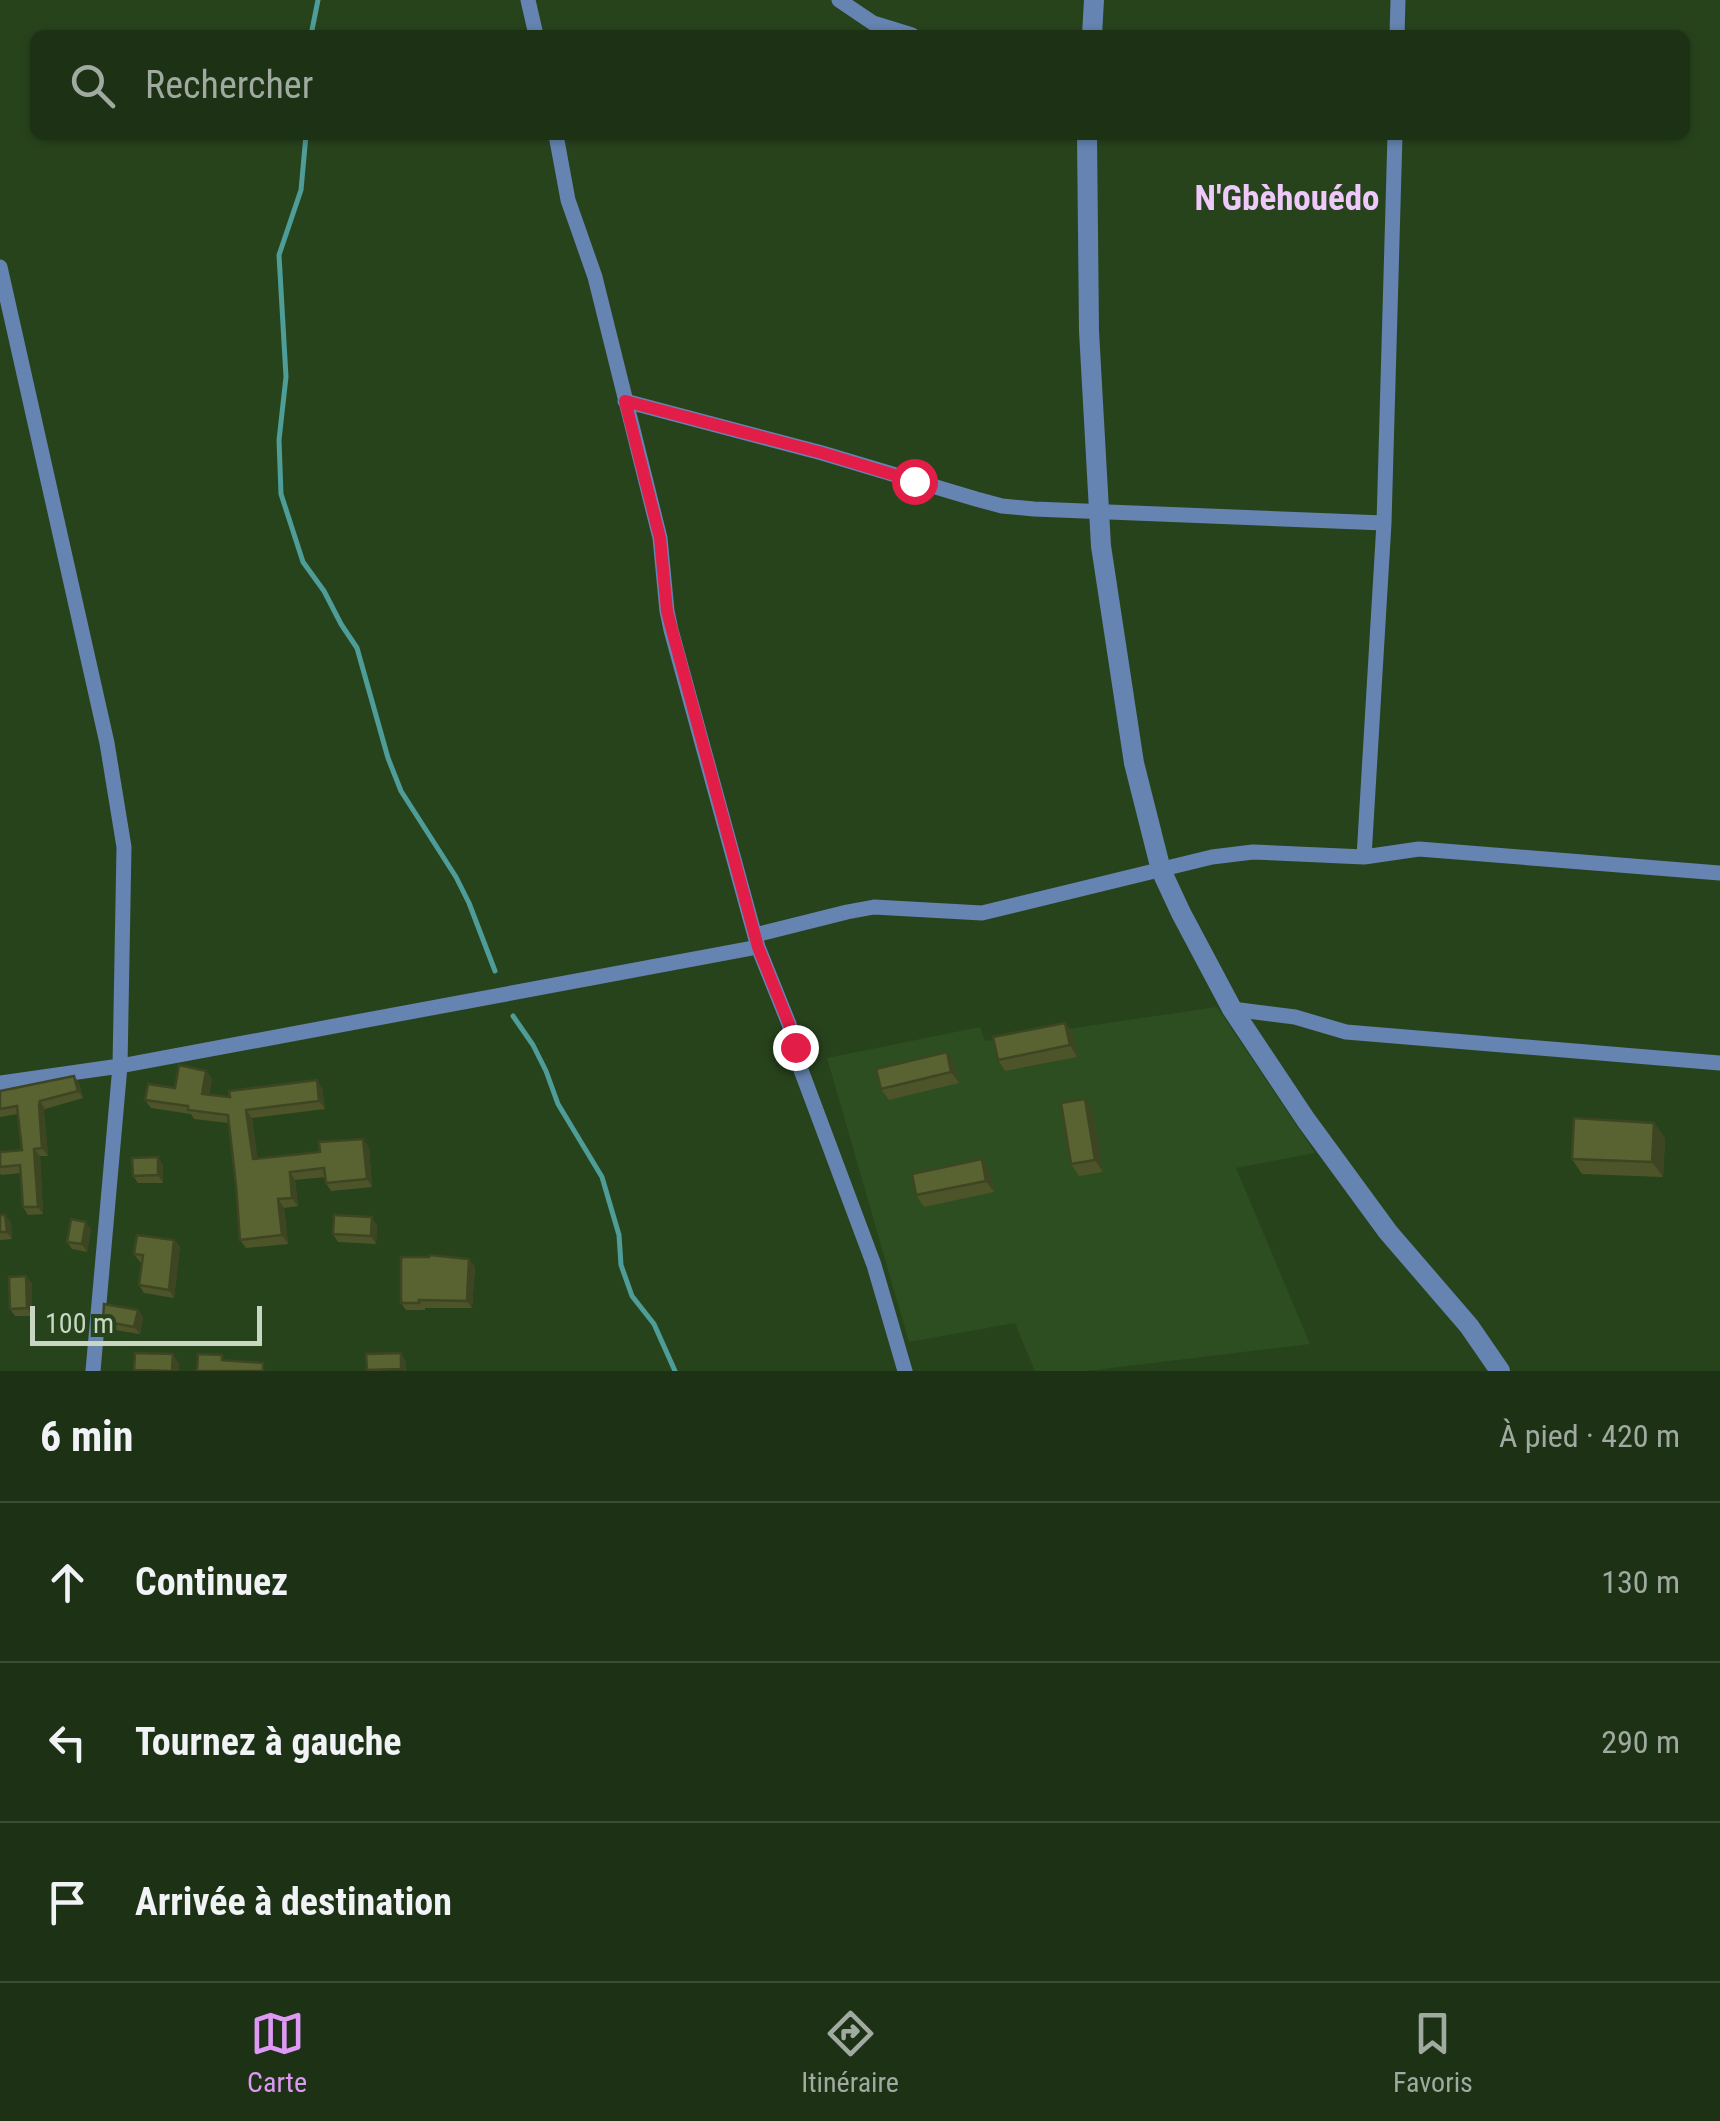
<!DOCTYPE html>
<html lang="fr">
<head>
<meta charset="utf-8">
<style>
	:root { --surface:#1d3215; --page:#253a1e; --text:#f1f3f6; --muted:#a0aaa0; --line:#3b4d34; --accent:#dd99f4 }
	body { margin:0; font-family:"Roboto Condensed",sans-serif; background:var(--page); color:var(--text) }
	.scale { position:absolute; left:30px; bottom:25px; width:232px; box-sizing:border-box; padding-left:10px; border:5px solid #c7d7c1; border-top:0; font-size:28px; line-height:35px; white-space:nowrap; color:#c7d7c1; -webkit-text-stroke:8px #27431c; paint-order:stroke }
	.stop { position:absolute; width:30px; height:30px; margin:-22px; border:8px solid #e11d48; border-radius:50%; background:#fff }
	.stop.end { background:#e11d48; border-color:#fff; box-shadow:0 2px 10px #0008 }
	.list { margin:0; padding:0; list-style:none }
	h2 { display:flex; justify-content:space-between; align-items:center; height:130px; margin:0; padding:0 40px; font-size:42px }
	h2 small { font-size:32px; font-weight:400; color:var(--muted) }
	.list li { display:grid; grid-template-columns:65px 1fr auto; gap:30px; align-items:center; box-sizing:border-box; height:160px; padding:0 40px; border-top:2px solid var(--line) }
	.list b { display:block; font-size:38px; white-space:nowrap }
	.list em { font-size:32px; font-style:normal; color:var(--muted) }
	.icon { flex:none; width:55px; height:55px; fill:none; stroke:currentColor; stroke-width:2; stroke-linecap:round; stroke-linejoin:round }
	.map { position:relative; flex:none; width:1720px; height:1371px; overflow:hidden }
	.search { position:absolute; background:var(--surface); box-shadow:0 2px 8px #0004; left:30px; right:30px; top:30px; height:110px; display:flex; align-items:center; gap:25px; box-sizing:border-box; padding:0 35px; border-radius:15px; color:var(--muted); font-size:38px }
	.sheet { height:610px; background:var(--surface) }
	nav { display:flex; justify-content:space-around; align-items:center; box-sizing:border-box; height:140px; border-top:2px solid var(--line); background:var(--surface); font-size:28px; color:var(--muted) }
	nav a { display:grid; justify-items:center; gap:5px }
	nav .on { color:var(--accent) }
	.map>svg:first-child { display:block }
	.built { fill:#2d4e20 }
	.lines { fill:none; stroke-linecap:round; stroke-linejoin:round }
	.stream { stroke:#4e9d98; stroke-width:5 }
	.minor { stroke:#6584b1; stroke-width:15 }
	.tertiary { stroke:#6584b1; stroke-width:20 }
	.wall { fill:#4d542a }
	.shaded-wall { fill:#3e4522 }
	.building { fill:#596231; stroke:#3e4522; stroke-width:2.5 }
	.route { stroke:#e11d48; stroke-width:12 }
	.labels { text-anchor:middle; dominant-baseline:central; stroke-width:10; stroke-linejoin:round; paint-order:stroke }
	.quarter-label { font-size:35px; font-weight:bold; fill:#efc9fc; stroke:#27431c }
</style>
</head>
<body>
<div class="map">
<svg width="1720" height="1371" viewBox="0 0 1720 1371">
	<rect width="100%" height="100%" fill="#27431c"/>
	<path class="built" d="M1217 1007 1315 1153 1236 1168 1310 1344 1087 1371H1035L1015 1323 909 1342 827 1058 980 1027 985 1041Z"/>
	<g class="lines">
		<path class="stream" d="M311 35 318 0
			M306 135 301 190 279 255 286 377 279 440 281 494 303 562 324 591 341 624 357 648 388 758 401 791 456 877 469 903 495 971
			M513 1016 533 1045 546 1071 558 1104 602 1177 619 1235 621 1265 632 1296 654 1324 675 1371"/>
		<path class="minor" d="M528 0 536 35
			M839 0 873 23 912 35
			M1397 35 1398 0
			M556 135 568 200 595 277 660 538 667 611 671 630 758 947 789 1024 801 1070 874 1265 905 1371
			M0 267 107 743 124 847 120 1066 93 1371
			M625 401 822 453 976 499 1002 506 1034 509 1384 523
			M1364 857 1384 523 1395 135
			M755 935 847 912 874 907 982 913 1212 857 1253 852 1364 857 1419 849 1720 873
			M1232 1009 1295 1017 1346 1032 1720 1063
			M0 1083 120 1066 758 947"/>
		<path class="tertiary" d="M1092 35 1094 0
			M1087 135 1089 331 1101 546 1134 763 1161 870 1181 913 1232 1009 1306 1120 1388 1232 1469 1326 1500 1371"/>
	</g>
	<path class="wall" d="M1065 1023 1073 1034 1077 1057 1005 1071 998 1060Z
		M954 1063 959 1083 889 1100 881 1089Z
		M206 1071 212 1079 209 1095 230 1097 322 1088 325 1109 252 1118 257 1159 369 1147 372 1187 331 1191 326 1183 325 1177 295 1180 298 1206 284 1208 288 1244 246 1248 240 1240 236 1185 229 1123 194 1119 191 1114 151 1108 145 1100 175 1088Z
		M74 1076 79 1083 83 1098 45 1109 44 1112 48 1156H40L43 1214 28 1215 23 1207 21 1173 1 1175 0 1173V1167L22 1150 18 1114 0 1117V1091Z
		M1093 1111 1103 1172 1079 1176 1071 1164Z
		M1654 1123 1665 1138 1663 1177 1582 1174 1572 1159Z
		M163 1165V1183H138L133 1176Z
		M990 1171 994 1192 924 1207 916 1195Z
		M0 1215 11 1222 12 1239 0 1240Z
		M377 1225 376 1244 338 1242 333 1234Z
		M91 1229 87 1252 72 1249 67 1242Z
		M174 1240 180 1247 174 1298 144 1293 139 1285 142 1262H140L134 1254Z
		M469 1259 475 1267 472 1308H425V1310H406L401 1303Z
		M26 1276 32 1284V1316H15L10 1309Z
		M138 1310 143 1317 140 1334 108 1329 103 1321Z"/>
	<path class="shaded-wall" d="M1065 1023 1073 1034 1077 1057 1070 1045Z
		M947 1052 954 1063 959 1083 951 1072Z
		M206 1071 212 1079 207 1102 202 1094Z
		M74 1076 79 1083 83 1098 78 1091Z
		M317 1080 322 1088 325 1109 319 1101Z
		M1085 1099 1093 1111 1103 1172 1095 1160Z
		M40 1101 45 1109 44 1112 48 1156 42 1148 39 1105Z
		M246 1110 252 1118 259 1168 253 1159Z
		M1654 1123 1665 1138 1663 1177 1652 1162Z
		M363 1139 369 1147 372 1187 367 1179Z
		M34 1149 40 1156 43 1214 38 1207Z
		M158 1157 163 1165V1183L158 1175Z
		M982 1159 990 1171 994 1192 986 1181Z
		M290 1172 295 1180 298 1206 292 1198Z
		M278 1199 284 1208 288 1244 282 1235Z
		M5 1215 11 1222 12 1239 7 1232Z
		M372 1217 377 1225 376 1244 371 1236Z
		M86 1222 91 1229 87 1252 82 1244Z
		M174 1240 180 1247 174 1298 169 1290Z
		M469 1259 475 1267 472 1308 467 1301Z
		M26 1276 32 1284V1316L27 1308Z
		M138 1310 143 1317 140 1334 134 1327Z
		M401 1353 406 1361V1371H403L401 1369Z
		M173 1354 179 1363V1371H172Z"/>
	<path class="building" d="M1065 1023 1070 1045 998 1060 993 1037Z
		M947 1052 951 1072 881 1089 876 1069Z
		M179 1065 206 1071 202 1094 230 1097 229 1091 317 1080 319 1101 246 1110 253 1159 320 1152 319 1142 363 1139 367 1179 326 1183 324 1168 290 1172 292 1198 278 1199 282 1235 240 1240 236 1185 228 1115 188 1110V1106L145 1100 148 1084 175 1088Z
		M74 1076 78 1091 40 1101 39 1105 42 1148 34 1149 38 1207H23L20 1165 0 1167V1152L22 1150 17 1106 0 1109V1091Z
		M1085 1099 1095 1160 1071 1164 1061 1103Z
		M1574 1118 1654 1123 1652 1162 1572 1159Z
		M158 1157V1175L133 1176 132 1158Z
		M982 1159 986 1181 916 1195 912 1174Z
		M0 1215H5L7 1232H0Z
		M334 1215 372 1217 371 1236 333 1234Z
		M71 1219 86 1222 82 1244 67 1242Z
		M137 1235 174 1240 169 1290 139 1285 143 1255 134 1254Z
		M430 1255 469 1259 467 1301 419 1300V1303H401V1257H429Z
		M26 1276 27 1308 10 1309 9 1277Z
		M104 1304 138 1310 134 1327 103 1321Z
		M135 1353 173 1354 172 1371 134 1370Z
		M401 1353V1369L367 1370 366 1354Z
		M198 1354 222 1355V1360L263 1363V1371H197Z"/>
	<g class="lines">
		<path class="route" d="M795 1047 789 1024 758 947 672 630 667 611 660 538 625 401 822 453 914 481"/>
	</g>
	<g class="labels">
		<g class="quarter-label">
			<text x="1287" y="198">N'Gbèhouédo</text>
		</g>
	</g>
</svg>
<div class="scale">100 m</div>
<div class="stop" style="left:914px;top:481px"></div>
<div class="stop end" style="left:795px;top:1047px"></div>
<div class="search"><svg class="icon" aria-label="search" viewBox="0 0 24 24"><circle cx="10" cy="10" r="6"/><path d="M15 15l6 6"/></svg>Rechercher</div>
</div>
<section class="sheet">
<h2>6 min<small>À pied · 420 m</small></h2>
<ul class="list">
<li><svg class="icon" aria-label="ahead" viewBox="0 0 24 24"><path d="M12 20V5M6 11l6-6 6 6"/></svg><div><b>Continuez</b></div><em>130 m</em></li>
<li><svg class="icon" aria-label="left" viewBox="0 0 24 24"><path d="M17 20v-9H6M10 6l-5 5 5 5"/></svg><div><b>Tournez à gauche</b></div><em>290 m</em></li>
<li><svg class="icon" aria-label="arrive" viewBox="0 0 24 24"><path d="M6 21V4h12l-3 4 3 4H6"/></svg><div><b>Arrivée à destination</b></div></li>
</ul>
</section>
<nav>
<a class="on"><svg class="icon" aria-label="map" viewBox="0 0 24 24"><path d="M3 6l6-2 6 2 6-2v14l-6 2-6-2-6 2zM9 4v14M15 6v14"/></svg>Carte</a>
<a><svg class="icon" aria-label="directions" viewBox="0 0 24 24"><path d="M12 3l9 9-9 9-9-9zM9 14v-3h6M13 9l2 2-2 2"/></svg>Itinéraire</a>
<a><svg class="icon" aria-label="saved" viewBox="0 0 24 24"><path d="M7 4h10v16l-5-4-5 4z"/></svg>Favoris</a>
</nav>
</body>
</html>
